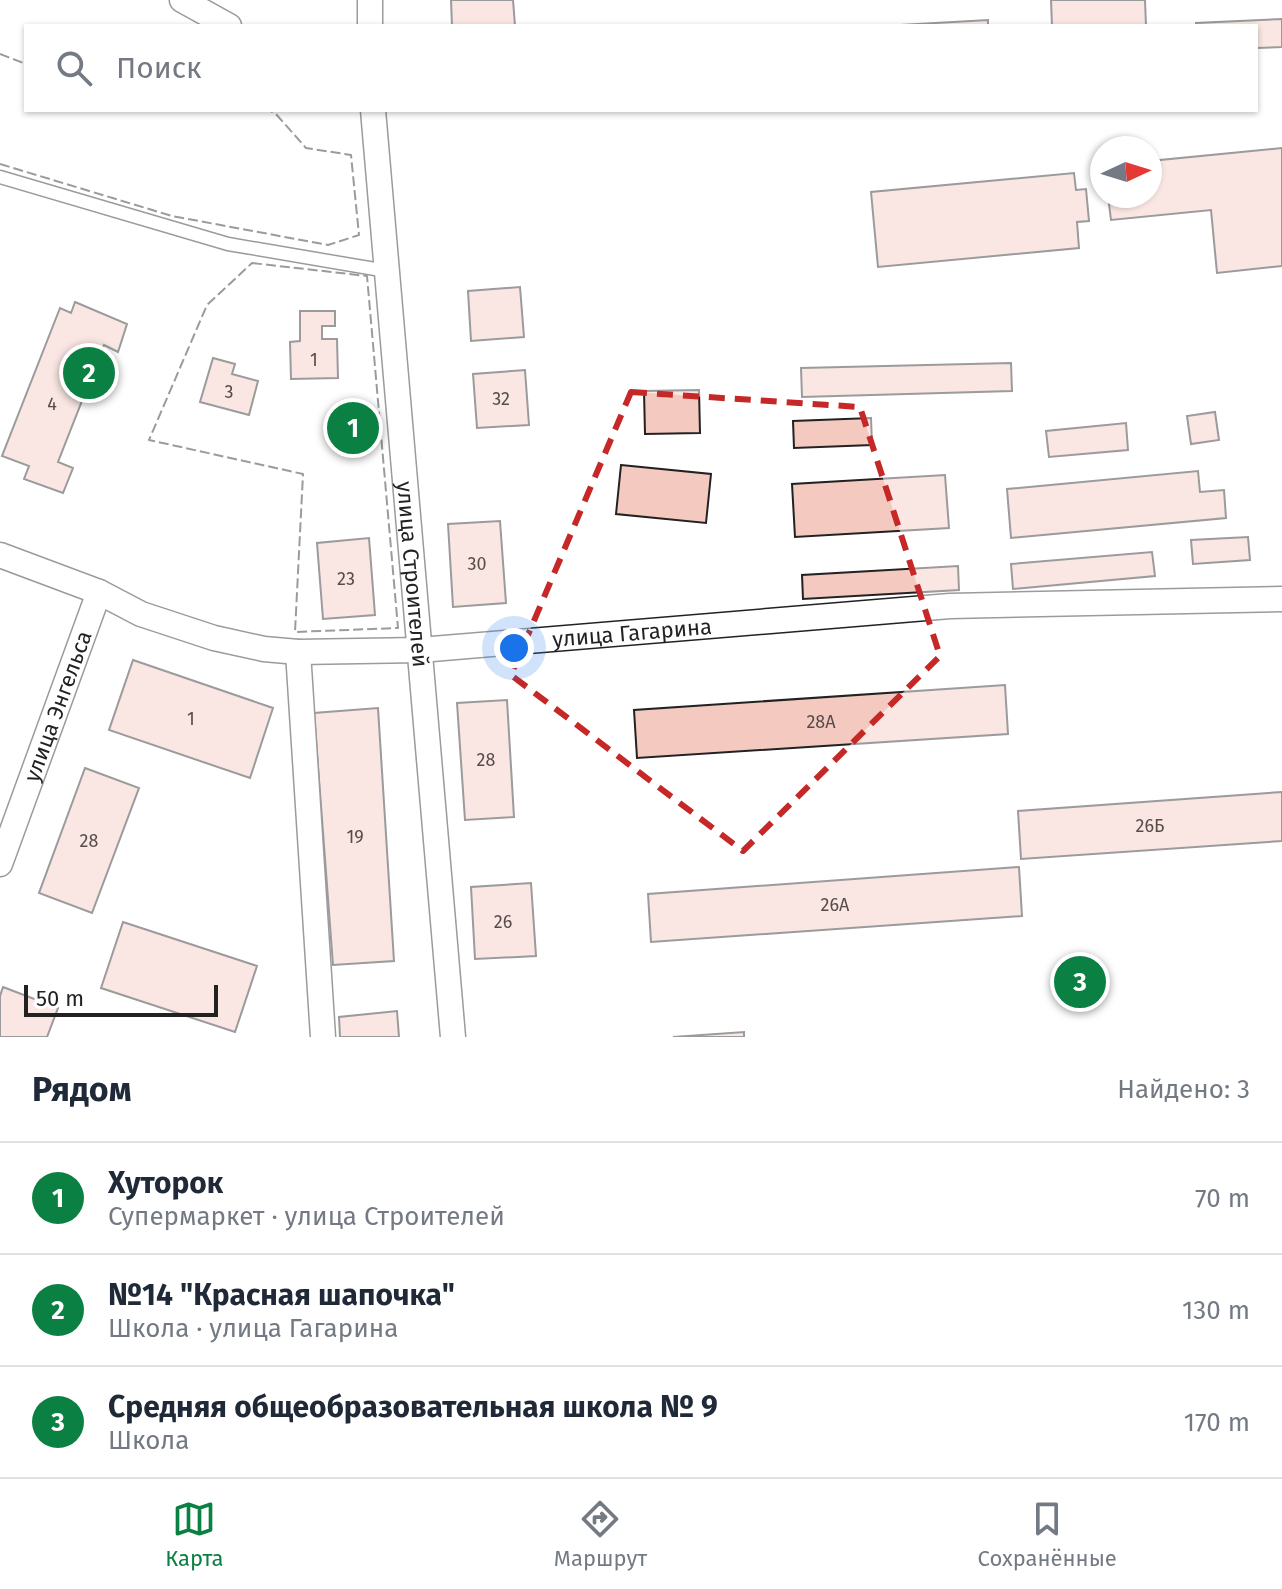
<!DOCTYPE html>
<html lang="ru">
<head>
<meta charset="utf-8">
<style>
	:root { --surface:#fff; --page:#f6f6f7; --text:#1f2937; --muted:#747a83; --line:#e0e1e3; --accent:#0b8043 }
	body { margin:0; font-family:"Fira Sans",sans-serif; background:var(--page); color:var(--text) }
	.compass { position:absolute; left:1090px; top:136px; width:72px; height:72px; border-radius:50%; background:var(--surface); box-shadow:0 2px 6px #0004; rotate:86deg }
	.scale { position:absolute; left:24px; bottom:20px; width:194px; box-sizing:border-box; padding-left:8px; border:4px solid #222; border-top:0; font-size:22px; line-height:28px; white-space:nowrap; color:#222; -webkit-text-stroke:6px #fff; paint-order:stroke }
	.you { position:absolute; left:514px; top:648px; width:28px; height:28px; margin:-20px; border:6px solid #fff; border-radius:50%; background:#1a73e8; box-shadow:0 0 0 12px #1a73e833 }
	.badge { display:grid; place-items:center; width:52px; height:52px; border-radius:50%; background:var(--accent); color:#fff; font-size:26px; font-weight:700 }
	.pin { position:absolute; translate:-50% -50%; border:4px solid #fff; box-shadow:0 2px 8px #0006 }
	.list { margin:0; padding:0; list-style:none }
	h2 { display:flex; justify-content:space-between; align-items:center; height:104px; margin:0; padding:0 32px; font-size:34px }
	h2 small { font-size:26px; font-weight:400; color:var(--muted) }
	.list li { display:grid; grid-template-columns:52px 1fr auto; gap:24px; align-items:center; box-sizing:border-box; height:112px; padding:0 32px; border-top:2px solid var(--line) }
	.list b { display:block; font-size:30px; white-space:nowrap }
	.list p { margin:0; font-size:26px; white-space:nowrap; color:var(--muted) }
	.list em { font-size:26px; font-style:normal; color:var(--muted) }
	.icon { flex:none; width:44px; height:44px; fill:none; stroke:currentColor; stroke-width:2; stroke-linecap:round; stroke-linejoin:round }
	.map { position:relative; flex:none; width:1282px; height:1037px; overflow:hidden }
	.search { position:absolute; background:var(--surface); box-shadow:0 2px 6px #0004; left:24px; right:24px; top:24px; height:88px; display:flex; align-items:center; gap:20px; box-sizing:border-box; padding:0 28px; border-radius:0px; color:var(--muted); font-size:30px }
	.sheet { height:440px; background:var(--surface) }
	nav { display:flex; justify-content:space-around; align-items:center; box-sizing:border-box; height:112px; border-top:2px solid var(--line); background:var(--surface); font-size:22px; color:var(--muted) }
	nav a { display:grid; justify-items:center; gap:4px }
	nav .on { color:var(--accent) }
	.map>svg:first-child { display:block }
	.building { fill:#f3c9c0; stroke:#222; stroke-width:2 }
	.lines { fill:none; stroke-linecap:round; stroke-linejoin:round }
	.service-casing { stroke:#222; stroke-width:15 }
	.minor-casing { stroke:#222; stroke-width:27 }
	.service { stroke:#fff; stroke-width:12 }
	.minor { stroke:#fff; stroke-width:24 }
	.fence { stroke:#222; stroke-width:2; stroke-dasharray:10 4; stroke-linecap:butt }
	.marked { fill:none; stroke:#c62828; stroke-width:6; stroke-dasharray:16 10; stroke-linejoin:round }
	.labels { text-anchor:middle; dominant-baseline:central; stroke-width:6; stroke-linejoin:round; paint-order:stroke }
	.number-label { font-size:18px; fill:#564c4a }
	.street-label { font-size:22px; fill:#222; stroke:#fff }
</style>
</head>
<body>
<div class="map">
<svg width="1282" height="1037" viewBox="0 0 1282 1037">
	<rect width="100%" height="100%" fill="#fff"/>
	<path class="building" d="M451 0H513L515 26H452Z
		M1051 0H1145L1146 26H1052Z
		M1282 19V47L1256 48V26H1196V23Z
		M988 20V26H882Z
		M1282 148V266L1217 273 1211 210 1111 220 1108 196H1150V161Z
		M1074 173 1076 190 1086 189 1089 221 1077 222 1079 248 878 267 871 192Z
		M520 287 524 337 471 341 468 291Z
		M75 302 127 324 118 352 104 345 58 462 73 468 63 493 24 479 29 466 2 456 60 308 71 313Z
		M300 311H335V326H322V339H337L338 378 291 379 290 342 300 341Z
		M213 358 235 364 232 374 258 381 249 415 200 402Z
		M1011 363 1012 391 802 397 801 368Z
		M525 370 529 425 477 428 473 374Z
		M699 390 700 433 645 434 644 391Z
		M363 405 367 449 342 451 338 407Z
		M1215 412 1219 440 1191 444 1187 416Z
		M871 418 872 445 794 448 793 421Z
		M1126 423 1128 450 1049 457 1046 431Z
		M621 465 711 474 706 523 616 514Z
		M1198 471 1200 492 1224 490 1226 518 1011 538 1007 489Z
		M945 475 949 528 795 537 792 484Z
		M500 521 506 603 453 607 448 524Z
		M1248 537 1250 560 1193 564 1191 540Z
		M369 538 375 615 323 619 317 543Z
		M1152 552 1155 576 1013 589 1011 564Z
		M958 566 959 590 803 599 802 575Z
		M133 660 273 708 250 778 109 730Z
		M1005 685 1008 734 637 758 634 710Z
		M507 700 514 817 465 820 457 703Z
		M378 708 394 961 333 965 314 713Z
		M85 768 139 788 92 913 39 893Z
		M1282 792V841L1021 859 1018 811Z
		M1019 867 1022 916 651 942 648 894Z
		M531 883 536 956 475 959 471 887Z
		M123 922 257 966 235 1032 101 988Z
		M3 987 58 1008 47 1037H0V996Z
		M397 1011 399 1037H340L339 1017Z
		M744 1032V1037H673Z"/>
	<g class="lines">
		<defs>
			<path id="service" d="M0 177 228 244 387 271"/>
			<g id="minor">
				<path d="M182 0 229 26"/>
				<path d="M370 0V26"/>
				<path id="s1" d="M373 110 453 1037"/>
				<path id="s2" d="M0 555 99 592 141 614 214 638 264 649 298 652 420 650 950 606 1282 599"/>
				<path d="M298 652 323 1037"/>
				<path id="s3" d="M0 864 99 592"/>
			</g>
		</defs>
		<use href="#service" class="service-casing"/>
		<use href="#minor" class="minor-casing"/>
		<use href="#service" class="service"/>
		<use href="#minor" class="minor"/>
		<path class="fence" d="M0 54 26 64
			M0 164 172 216 328 245 359 235 351 155 306 148 275 113 268 110
			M252 263 367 276 398 628 295 632 303 474 149 440 207 305Z"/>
	</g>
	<path d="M0 0H1282V1037H0ZM631 392 860 407 940 656 743 851 511 675Z" fill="#fff" fill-opacity=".55" fill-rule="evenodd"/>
	<path class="marked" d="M631 392 860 407 940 656 743 851 511 675Z"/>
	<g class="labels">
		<g class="number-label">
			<text x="314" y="360">1</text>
			<text x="229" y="392">3</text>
			<text x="501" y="399">32</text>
			<text x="52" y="404">4</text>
			<text x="477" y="564">30</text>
			<text x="346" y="579">23</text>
			<text x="191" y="719">1</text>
			<text x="821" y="722">28А</text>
			<text x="486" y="760">28</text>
			<text x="1150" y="826">26Б</text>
			<text x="355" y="837">19</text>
			<text x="89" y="841">28</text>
			<text x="835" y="905">26А</text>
			<text x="503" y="922">26</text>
		</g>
		<g class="street-label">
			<text stroke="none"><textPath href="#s1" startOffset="466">улица Строителей</textPath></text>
			<text stroke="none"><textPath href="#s2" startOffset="650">улица Гагарина</textPath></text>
			<text stroke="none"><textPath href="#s3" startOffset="168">улица Энгельса</textPath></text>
		</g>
	</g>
</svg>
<svg class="compass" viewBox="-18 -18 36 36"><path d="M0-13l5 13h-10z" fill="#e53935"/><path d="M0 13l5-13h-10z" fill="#747a83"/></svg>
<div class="scale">50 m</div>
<div class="you"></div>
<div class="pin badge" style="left:353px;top:428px">1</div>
<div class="pin badge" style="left:89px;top:373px">2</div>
<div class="pin badge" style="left:1080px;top:982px">3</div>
<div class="search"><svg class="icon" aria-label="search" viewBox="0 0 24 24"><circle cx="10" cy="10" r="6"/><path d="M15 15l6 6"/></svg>Поиск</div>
</div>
<section class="sheet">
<h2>Рядом<small>Найдено: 3</small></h2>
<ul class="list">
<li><span class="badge">1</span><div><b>Хуторок</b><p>Супермаркет · улица Строителей</p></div><em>70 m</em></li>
<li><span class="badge">2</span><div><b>№14 &quot;Красная шапочка&quot;</b><p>Школа · улица Гагарина</p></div><em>130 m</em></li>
<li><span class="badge">3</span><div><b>Средняя общеобразовательная школа № 9</b><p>Школа</p></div><em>170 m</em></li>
</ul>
</section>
<nav>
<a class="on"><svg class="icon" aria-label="map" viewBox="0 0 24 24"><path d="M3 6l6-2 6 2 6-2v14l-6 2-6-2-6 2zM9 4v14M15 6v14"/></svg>Карта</a>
<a><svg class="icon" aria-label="directions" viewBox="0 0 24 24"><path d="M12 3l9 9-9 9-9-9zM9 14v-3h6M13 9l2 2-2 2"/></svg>Маршрут</a>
<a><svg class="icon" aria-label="saved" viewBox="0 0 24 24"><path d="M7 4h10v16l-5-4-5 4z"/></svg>Сохранённые</a>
</nav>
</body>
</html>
